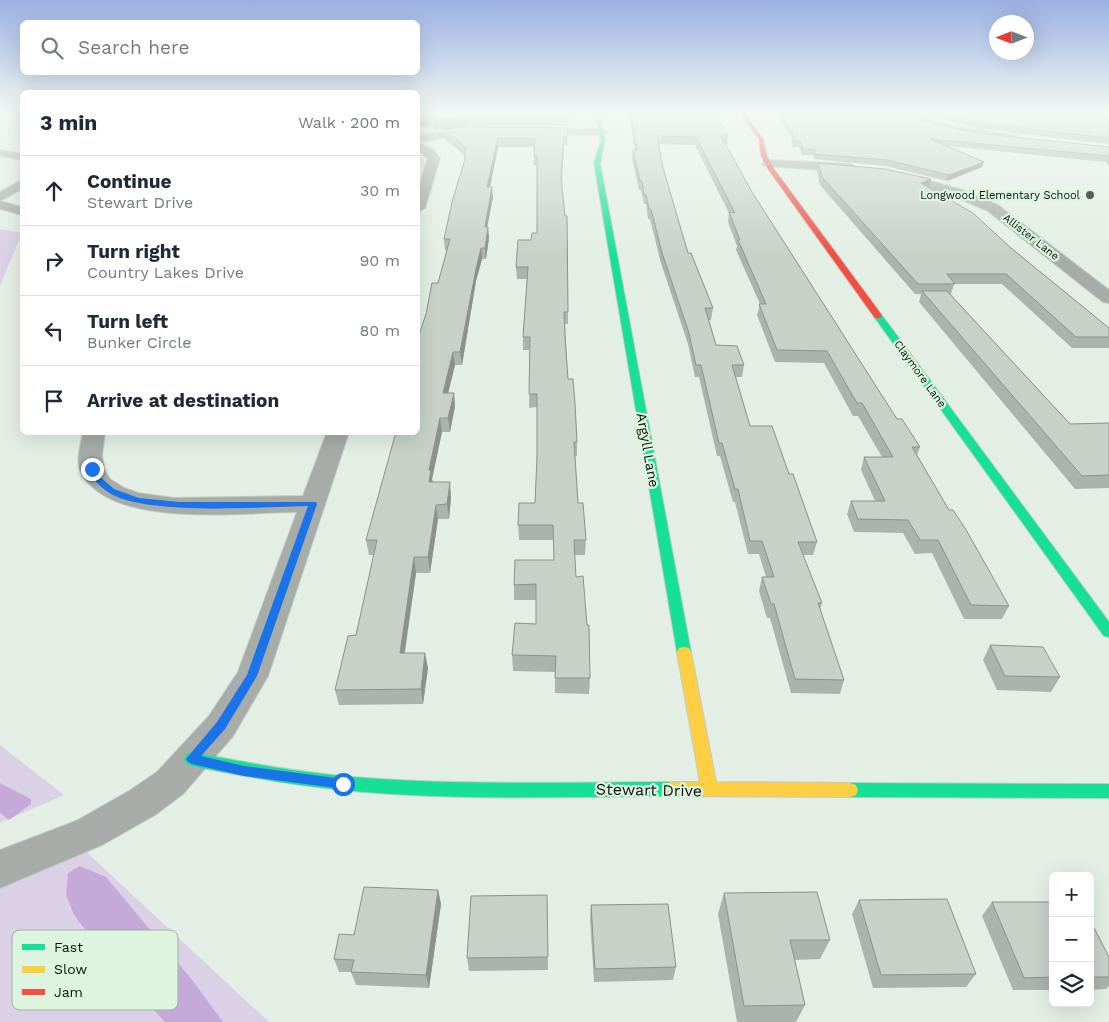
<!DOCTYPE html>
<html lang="en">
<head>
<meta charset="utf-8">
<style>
	:root { --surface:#fff; --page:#f6f6f7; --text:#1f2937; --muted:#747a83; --line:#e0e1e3 }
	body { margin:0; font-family:"Work Sans",sans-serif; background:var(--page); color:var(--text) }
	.controls { position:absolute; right:15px; bottom:15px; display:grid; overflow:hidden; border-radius:8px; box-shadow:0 5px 20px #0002 }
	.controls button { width:45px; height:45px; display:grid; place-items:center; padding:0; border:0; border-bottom:1px solid var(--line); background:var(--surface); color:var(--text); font:25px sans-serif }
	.compass { position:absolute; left:989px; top:15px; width:45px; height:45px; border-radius:50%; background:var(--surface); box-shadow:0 5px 20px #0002; rotate:270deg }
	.stop { position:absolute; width:15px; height:15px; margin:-11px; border:4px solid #1a73e8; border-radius:50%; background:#fff }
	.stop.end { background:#1a73e8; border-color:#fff; box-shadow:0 1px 5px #0008 }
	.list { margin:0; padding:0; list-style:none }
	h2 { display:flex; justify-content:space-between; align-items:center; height:65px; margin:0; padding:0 20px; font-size:21px }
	h2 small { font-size:16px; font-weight:400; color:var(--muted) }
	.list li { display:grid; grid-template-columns:32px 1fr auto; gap:15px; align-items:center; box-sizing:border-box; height:70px; padding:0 20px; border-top:1px solid var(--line) }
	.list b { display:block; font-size:19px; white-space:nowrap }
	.list p { margin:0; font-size:16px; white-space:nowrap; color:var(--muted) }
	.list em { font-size:16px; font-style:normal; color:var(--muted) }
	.icon { flex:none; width:28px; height:28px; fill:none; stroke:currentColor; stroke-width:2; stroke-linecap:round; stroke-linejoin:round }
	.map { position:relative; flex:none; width:1109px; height:1022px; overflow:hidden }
	.search { position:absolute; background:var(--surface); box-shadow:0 5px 20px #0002; left:20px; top:20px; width:400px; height:55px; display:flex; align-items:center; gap:12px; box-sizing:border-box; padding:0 18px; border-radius:8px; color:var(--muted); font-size:19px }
	.panel { position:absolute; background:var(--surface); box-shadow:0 5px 20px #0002; left:20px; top:90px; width:400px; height:345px; border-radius:8px }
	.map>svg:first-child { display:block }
	.green { fill:#dbd1e6 }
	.water { fill:#c5aad9 }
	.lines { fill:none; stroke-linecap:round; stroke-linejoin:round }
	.street-casing { stroke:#c1cbc2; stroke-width:2 }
	.fast-casing { stroke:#c1cbc2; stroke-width:2 }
	.slow-casing { stroke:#c1cbc2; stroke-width:2 }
	.jam-casing { stroke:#c1cbc2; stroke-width:2 }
	.street { fill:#a7aca8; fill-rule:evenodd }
	.fast { fill:#16e098; fill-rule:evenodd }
	.slow { fill:#ffcf43; fill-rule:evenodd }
	.jam { fill:#f24e42; fill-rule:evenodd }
	.wall { fill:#abb4ac }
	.shaded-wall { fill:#8b928c }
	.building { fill:#c7d1c8; stroke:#8b928c }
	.route { fill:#1a73e8 }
	.poi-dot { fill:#565f57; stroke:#ddf5df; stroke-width:2 }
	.labels { text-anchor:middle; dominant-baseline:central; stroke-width:4.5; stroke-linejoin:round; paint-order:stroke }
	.far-poi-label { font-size:11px; fill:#0a120b; stroke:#ddf5df; text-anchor:end }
	.far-street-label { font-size:11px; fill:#0a120b; stroke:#ddf5df }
	.street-label { font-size:14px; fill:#0a120b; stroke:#ddf5df }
	.near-street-label { font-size:16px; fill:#0a120b; stroke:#ddf5df }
	.key { fill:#ddf5df; stroke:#9eb19f; stroke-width:1 }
	.key-label { font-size:14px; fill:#0a120b }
</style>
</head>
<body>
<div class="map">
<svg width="1109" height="1022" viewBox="0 0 1109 1022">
	<rect width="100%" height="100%" fill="#e3efe4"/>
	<path class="green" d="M0 229 22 233 0 286Z
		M0 745 64 795 0 823Z
		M81 847 269 1022H0V882Z"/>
	<path class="water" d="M0 783 31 799V804L9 820 0 813Z
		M80 866 106 877 193 981 223 1022H165L113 966 74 915 66 895 68 873Z"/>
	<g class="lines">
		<defs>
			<path id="street" d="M897 111H911L933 121 959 127 1019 136 1024 139 1019 142C987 138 921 132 897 111Z
				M477 128 481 129 482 131 481 133 418 142V136L450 130Z
				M534 129H602L607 132 602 135 530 134 529 132 530 130Z
				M418 143 432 149 440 158 425 208 418 212V190L428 158 418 150Z
				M0 150 22 154V160L0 156Z
				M768 160 851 164 857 168 851 172 764 166 762 164 764 162Z
				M898 172 963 190 998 205 1109 290V303L1103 302 988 211 953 196 894 179 892 176 894 173Z
				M22 180V189L0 201V192Z
				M0 201 22 207V215L0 209Z
				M83 432H105L102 456 104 470 110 479 124 488 138 493 174 498 303 496 327 432H349L268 676 233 736 183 794 155 815 102 845 0 888V850L76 821 129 791 157 772 209 716 238 672 297 512C242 512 107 530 80 470 76 459 81 444 83 432Z"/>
			<path id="fast" d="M595 111H599L605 140 600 163 691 652 689 656 684 657 679 656 677 652 594 163 601 140Z
				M875 314H881L1109 622V637L1104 636 875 318Z
				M192 752C242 762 291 771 342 776 451 786 561 782 671 782L677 784 679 789 677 794 671 796C561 797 451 801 342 790 291 785 242 776 192 766L187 764 184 759 187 754Z
				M850 783 1109 784V798L850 797 844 795 842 790 844 785Z"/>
			<path id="slow" d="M684 647 689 648 691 652 716 782 850 783 856 785 858 790 856 795 850 797 671 796 665 794 663 789 665 784 671 782H700L677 652 679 648Z"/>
			<path id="jam" d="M743 111 763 139 767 156 774 169 881 314V318H875L768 169 761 156 759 139 738 111Z"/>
		</defs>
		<use href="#street" class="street-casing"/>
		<use href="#fast" class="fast-casing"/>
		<use href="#slow" class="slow-casing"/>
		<use href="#jam" class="jam-casing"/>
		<use href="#street" class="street"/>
		<use href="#fast" class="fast"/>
		<use href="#slow" class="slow"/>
		<use href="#jam" class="jam"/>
	</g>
	<path class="wall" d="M418 111 568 117V126H466L435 130 430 126Z
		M628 111H713L728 136 727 144H725L752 192 897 419 920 447 917 455 949 510 1009 606 1002 619H964L932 553 915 554 903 533 854 532 847 514 851 501H875L861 470 864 457H882L858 416H853L824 363 775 362 757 315 760 304 736 250 737 246 728 222 729 213 695 145 659 144 663 168 688 253 713 308 711 320H709L716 345 744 365 742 377H736L750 426 789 474 817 542 813 555H803L822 603 820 609 844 680 840 694 791 693 770 618H767L759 591 762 577H766L759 554H748L735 502H733L720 456H717L699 377H695L688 344 661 263 650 219H648L646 204H644L641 190H639L632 158 633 150H635Z
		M842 111H906L921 120 976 133 1109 147V167L1106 162 948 146 984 162 982 167 947 181 886 166 814 159 813 155H802L799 147H793L791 137 779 120 780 115Z
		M916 111H1109V144L975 128 928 116Z
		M568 128 567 146 564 145 561 181 565 216H567L568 324H565L568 379 577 442V456H575L578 503 586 540 585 555H574L576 577 590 678 589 694 555 693V672L513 671 512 655 536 624V600H514V585L554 560 553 540H519L518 525 535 503 537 457V407L529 408 530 350H523V337L527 279H517L516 267 531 240 537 233V165H534V147H498L490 187 493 197 487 227H488L489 238 486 259H482L476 281 462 365H455L448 393H454L455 406 450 432H442L432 479 433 482 451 497 449 519H438L430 573H416L405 653 428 668 423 704 339 705 335 690 356 635 374 555H369L366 540 418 432V338L438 283 447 250H445L444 239 464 162V155L444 138V129Z
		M818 163 929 187 1011 248 1109 328V348H1072L1002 284H954L951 294H950L1070 424 1109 423V488L1075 489 919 302 921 294H915L820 185 817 171Z
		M990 645 1060 677 1051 692 997 690 983 660Z
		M438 890 441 904 429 988 356 985 351 972H339L334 959 354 935Z
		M724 893 830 940 820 959 795 960 805 1005 796 1022H737L718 914Z
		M547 895 548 970 469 971 467 958Z
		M859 900 976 974 966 987 873 988 852 914Z
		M992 902H1053V990H1013L982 916Z
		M591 905 676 967 673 980 594 982 590 919Z
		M1090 920 1109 957V986L1106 989 1090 990Z"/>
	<path class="shaded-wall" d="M429 117 430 126 418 127V118Z
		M465 117 466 126 435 130 434 120Z
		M564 137V145L561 187V177Z
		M498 138V147L488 197 487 187Z
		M984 162 982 167 947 181 949 175Z
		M931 179 929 188 921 183Z
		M492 187 493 197 485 238V227Z
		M488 227 489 238 486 259 485 248Z
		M481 248 482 259 476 281 462 365 460 352 476 269Z
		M453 352 455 365 445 406 443 393Z
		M454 393 455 406 450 432 448 418Z
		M440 418 442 432 432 479 433 485 429 482V470Z
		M450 482 451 497 449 519 447 504Z
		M436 505 438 519 430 573 428 557Z
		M414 557 416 573 402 669 400 653Z
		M425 653 428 668 423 704 421 689Z
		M438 890 441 904 429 988 426 975Z"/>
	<path class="building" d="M418 111H568V117H465L434 120 429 117 418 118Z
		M630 111H713L728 136H721L752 192 897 419H902L920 447H912L949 510H953L965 528 1009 606 971 605 938 540H920L908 520 858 519 851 501H885L864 457H893L862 403H857L827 351 777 350 759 304H766L738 240H740L729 212 735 213 696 137 657 136 663 168 688 253H691L713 308H705L716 345 737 346 744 365H732L750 426H772L789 474H793L817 542H798L822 603H818L844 680 795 679 774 604H771L762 577H774L762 541H750L738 489H735L722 443H719L701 365H696L689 333 662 253 651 209H649L646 195H644L642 181H640L633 150H637Z
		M849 111H906L921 120 976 133 1109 147V157V156L930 139 984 162 949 175 887 160 815 154V150L803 149 800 141H794L792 132 780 115Z
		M930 111H1109V138L977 123Z
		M466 127 568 128 567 137H564L561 177 565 216H567L568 312H564L565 337 568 379H573L575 403 577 442H574L578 503H583L586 540H574L576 577 583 576 587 625H589L590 678H555L556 656 512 655 515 623 536 624V584L514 585 515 560H554L553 525H518L519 503H535L537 457V394H529L530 337H523L528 267H516L518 240H531L532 233H537V156H534L535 138H498L487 187H492L485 227H488L485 248H481L476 269 460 352H453L443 393H454L448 418H440L429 470H431L429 482H450L447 504 436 505 428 557H414L400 653H425L421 689 335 690 348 636 356 635 377 540H366L396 432H418V349L419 343H418V338L426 314 432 283H438L450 239H444L452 202 466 156H464L466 148 444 129Z
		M818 163 885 169 931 179 921 183 973 213 1011 248 1109 328V337H1076L1006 274H947L955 284H918L822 177Z
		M922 291H947L1070 424 1109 423V475L1082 476Z
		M990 645 1043 647 1060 677 1005 676Z
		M364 887 438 890 426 975 351 972 354 960 334 959 339 934 354 935Z
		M817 892 830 940H790L805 1005 744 1006 724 893Z
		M547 895 548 957 467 958 471 896Z
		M947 899 976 974 881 975 859 900Z
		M992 902H1053V977L1024 978Z
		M668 904 676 967 595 969 591 905Z
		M1090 920 1109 957V977H1090Z"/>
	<linearGradient id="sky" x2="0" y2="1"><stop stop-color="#9ab0e2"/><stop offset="0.44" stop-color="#f2f8f3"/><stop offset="1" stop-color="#f2f8f3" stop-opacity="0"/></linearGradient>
	<rect width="1109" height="254" fill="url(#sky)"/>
	<path class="route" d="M89 467H94L99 476 114 489 139 498 179 502H316L317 504 257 676 225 729 201 756 244 766 343 779 347 780 349 784 347 787 343 789 244 776 192 764 188 762 186 759 217 722 247 675 308 506C263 507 142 516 108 492 99 486 92 478 88 469Z"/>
	<circle class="poi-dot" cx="1090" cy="195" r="5"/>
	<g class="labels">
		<g class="far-poi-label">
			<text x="1080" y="195">Longwood Elementary School</text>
		</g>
		<g class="far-street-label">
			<text transform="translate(1031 237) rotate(38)">Allister Lane</text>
			<text transform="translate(920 374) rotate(54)">Claymore Lane</text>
		</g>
		<g class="street-label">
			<text transform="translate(648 450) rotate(80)">Argyll Lane</text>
		</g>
		<g class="near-street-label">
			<text transform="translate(649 790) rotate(1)">Stewart Drive</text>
		</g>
	</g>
	<rect x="12" y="930" width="166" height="80" rx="8" class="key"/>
	<rect x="22" y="944" width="23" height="6" fill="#16e098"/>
	<rect x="22" y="966" width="23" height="7" fill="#ffcf43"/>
	<rect x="22" y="989" width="23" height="6" fill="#f24e42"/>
	<g class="key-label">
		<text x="54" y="952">Fast</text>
		<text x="54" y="974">Slow</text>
		<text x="54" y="997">Jam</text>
	</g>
</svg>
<div class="controls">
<button>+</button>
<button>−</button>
<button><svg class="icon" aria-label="layers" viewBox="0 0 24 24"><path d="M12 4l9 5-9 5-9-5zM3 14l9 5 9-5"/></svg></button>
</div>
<svg class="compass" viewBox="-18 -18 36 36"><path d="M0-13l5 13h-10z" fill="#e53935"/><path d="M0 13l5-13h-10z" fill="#747a83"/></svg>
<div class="stop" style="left:343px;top:784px"></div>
<div class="stop end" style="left:92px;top:469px"></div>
<div class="search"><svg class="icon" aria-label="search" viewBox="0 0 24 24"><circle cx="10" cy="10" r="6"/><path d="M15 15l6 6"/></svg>Search here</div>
<section class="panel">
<h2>3 min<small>Walk · 200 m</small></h2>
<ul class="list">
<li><svg class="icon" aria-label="ahead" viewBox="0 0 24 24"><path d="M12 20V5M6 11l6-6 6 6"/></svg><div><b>Continue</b><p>Stewart Drive</p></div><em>30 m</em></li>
<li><svg class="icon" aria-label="right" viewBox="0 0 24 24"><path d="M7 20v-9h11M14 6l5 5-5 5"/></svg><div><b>Turn right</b><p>Country Lakes Drive</p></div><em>90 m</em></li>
<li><svg class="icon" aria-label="left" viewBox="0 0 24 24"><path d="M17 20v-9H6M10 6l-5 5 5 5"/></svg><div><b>Turn left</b><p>Bunker Circle</p></div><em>80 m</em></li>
<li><svg class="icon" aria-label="arrive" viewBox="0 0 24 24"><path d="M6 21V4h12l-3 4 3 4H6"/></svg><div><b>Arrive at destination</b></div></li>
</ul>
</section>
</div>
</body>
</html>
